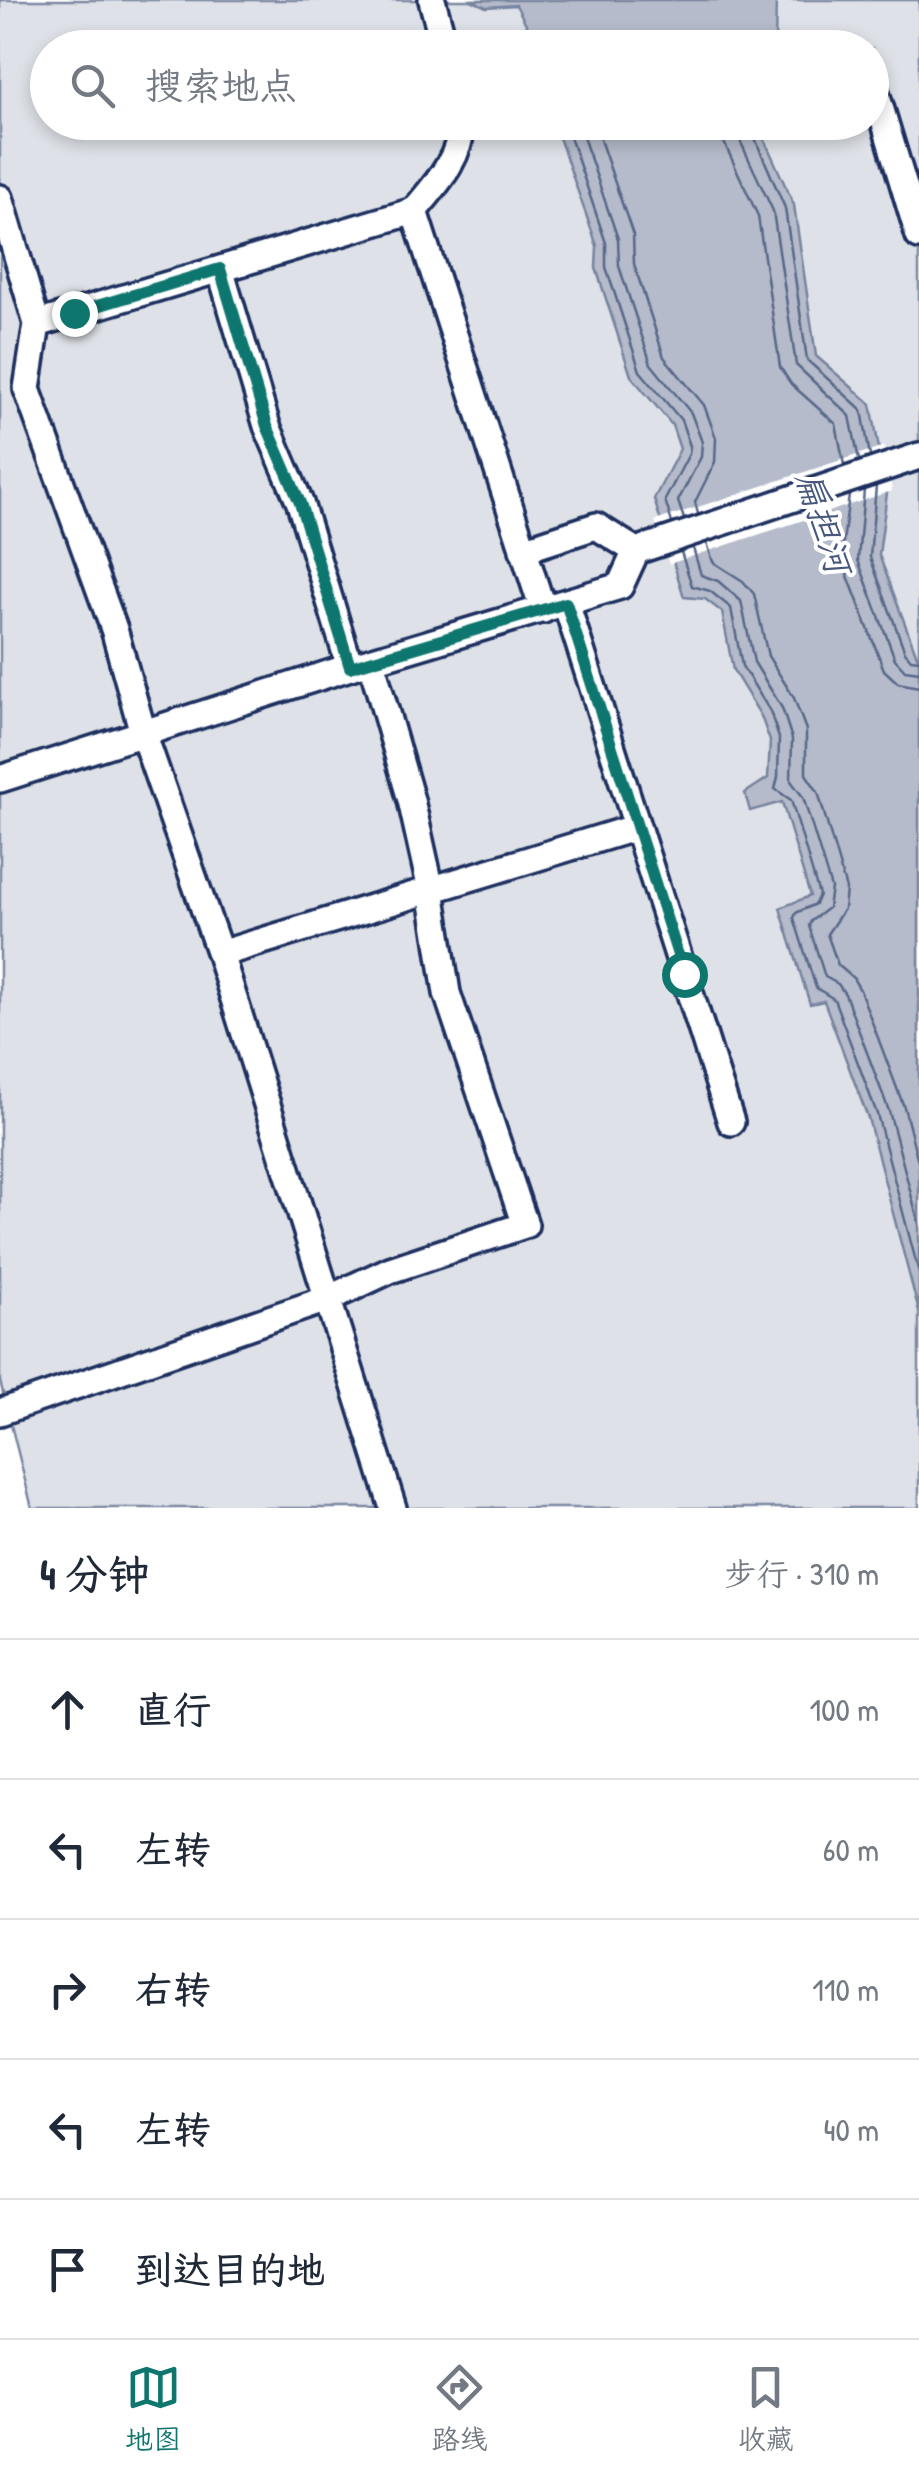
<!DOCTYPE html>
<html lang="zh">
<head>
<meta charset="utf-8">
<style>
	:root { --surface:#fff; --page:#f6f6f7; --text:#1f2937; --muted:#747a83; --line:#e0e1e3; --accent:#0f766e }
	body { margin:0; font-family:"Patrick Hand","LXGW WenKai TC",sans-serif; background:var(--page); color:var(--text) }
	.stop { position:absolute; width:30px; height:30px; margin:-22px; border:8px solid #0f766e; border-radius:50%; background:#fff }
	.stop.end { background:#0f766e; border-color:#fff; box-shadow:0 2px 10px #0008 }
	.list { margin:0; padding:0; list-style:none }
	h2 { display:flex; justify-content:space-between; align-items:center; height:130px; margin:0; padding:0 40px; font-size:42px }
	h2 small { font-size:32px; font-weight:400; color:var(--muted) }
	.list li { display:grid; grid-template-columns:65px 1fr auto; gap:30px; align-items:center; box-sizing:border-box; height:140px; padding:0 40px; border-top:2px solid var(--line) }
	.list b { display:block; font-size:38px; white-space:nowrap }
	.list em { font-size:32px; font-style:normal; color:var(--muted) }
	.icon { flex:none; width:55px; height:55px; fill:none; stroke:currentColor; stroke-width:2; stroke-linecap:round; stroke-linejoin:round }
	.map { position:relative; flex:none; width:919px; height:1508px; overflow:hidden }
	.search { position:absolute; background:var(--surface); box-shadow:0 5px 15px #0003; left:30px; right:30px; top:30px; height:110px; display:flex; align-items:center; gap:25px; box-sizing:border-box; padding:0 35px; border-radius:55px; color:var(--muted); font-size:38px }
	.sheet { height:830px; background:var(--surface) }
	nav { display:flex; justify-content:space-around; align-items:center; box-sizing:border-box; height:140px; border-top:2px solid var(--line); background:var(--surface); font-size:28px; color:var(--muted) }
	nav a { display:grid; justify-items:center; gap:5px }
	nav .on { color:var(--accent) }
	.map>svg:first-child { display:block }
	.green { fill:#dee1e7; stroke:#7c88a2; stroke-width:2.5; fill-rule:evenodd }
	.water { fill:#b5bbca; stroke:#77839f; stroke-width:2.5 }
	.pier { fill:#fff }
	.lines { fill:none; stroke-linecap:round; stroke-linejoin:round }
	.shore { stroke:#596789; stroke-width:2.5 }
	.street-casing { stroke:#1b2f5e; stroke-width:32 }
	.street { stroke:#fff; stroke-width:25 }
	.route { stroke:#0f766e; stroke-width:12 }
	.labels { text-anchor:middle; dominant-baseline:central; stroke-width:8; stroke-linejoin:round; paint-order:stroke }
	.water-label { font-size:35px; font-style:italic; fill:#49597e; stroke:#fff }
</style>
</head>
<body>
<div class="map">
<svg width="919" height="1508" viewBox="0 0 919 1508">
	<rect width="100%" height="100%" fill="#fff"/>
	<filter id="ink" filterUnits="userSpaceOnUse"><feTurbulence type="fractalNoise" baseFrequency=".01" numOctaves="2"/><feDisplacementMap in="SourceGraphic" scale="20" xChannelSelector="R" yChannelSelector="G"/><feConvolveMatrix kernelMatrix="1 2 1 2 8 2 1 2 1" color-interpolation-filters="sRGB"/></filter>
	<g filter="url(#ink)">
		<path class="green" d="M0 0H919V1508H32L0 1381ZM48 48H872V122H48Z"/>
		<path class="water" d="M471 0H776L775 44 764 48 538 47 516 5 486 7Z
			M554 123H757L794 205 816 356 871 404 887 493 879 555 919 661V1312L868 1118 824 1001 810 1004 780 908 810 896 782 802 750 811 745 793 768 778 770 741 761 716 733 670 722 612 705 599 684 597 654 499 680 449 672 425 631 376 596 268 597 246Z"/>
		<path class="pier" d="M884 446 892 491 669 564 655 521Z"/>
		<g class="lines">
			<path class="shore" d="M565 122 606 243V267L640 371 681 420 690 446 689 454 665 500 672 523
				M578 122 618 239 619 266 651 364 691 413 702 442 701 457 678 501 684 519
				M594 122 633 235 634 264 664 357 704 405 716 438 715 462 695 502 698 514
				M721 122 723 140 758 216 780 367 791 384 836 424 844 465
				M736 122 737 134 773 211 796 365 850 416 859 460
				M748 122 785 208 807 360 862 410 870 456
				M876 486 870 557 905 652 911 659 919 660
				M864 490 858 560 895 659 905 670 919 672
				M849 495 842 551 845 568 884 670 898 683 919 687
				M707 543 713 562 743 581 754 594 768 656 794 698 806 730V774L818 792 846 889 844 909 827 934 838 965 853 978 860 990 904 1107 919 1165
				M693 548 701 575 718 581 741 601 754 662 782 708 792 739 791 781 803 797 831 888 828 908 811 921 809 926 825 977 838 984 845 994 889 1111 919 1224
				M681 552 692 586 710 591 731 608 742 666 770 711 779 738 778 777 775 789 791 800 819 895 815 904 796 913 794 918 816 988 834 999 877 1114 919 1273"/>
			<defs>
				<path id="street" d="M432 0 445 48
					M872 80 919 236
					M0 198 37 324 27 389 114 629 143 733 220 954 393 1508
					M414 211 543 610
					M220 269 267 426 300 503 350 667
					M37 324 414 211C437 183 460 160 462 122
					M636 551 919 456
					M566 603 731 1122
					M0 779 350 667 620 586 636 551 596 526 523 550
					M220 954 637 827
					M0 1412 330 1298 390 1270 525 1225 447 993 431 890 411 800 371 661"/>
			</defs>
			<use href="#street" class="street-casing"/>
			<use href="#street" class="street"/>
		</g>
	</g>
	<g class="lines" filter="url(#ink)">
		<path class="route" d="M74 313 220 269 267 426 300 503 350 667 566 603 684 974"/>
	</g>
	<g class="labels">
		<g class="water-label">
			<text transform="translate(824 522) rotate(72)">扁担河</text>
		</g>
	</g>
</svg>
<div class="stop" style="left:684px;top:974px"></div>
<div class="stop end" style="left:74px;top:313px"></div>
<div class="search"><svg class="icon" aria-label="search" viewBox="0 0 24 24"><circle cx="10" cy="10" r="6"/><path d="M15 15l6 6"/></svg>搜索地点</div>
</div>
<section class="sheet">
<h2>4 分钟<small>步行 · 310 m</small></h2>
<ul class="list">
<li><svg class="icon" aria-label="ahead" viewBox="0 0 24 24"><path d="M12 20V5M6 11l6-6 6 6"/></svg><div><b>直行</b></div><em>100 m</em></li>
<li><svg class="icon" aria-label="left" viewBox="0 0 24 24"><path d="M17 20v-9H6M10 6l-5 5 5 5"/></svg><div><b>左转</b></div><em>60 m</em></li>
<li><svg class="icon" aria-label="right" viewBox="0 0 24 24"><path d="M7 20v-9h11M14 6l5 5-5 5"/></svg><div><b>右转</b></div><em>110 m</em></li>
<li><svg class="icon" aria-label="left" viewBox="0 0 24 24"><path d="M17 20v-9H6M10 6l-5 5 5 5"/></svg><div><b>左转</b></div><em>40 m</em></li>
<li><svg class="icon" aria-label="arrive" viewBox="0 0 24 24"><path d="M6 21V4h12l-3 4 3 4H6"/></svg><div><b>到达目的地</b></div></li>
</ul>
</section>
<nav>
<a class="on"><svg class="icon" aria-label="map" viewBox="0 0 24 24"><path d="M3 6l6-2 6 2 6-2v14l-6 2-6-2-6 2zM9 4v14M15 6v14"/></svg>地图</a>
<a><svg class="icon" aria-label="directions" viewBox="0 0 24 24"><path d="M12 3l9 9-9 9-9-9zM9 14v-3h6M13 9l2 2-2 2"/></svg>路线</a>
<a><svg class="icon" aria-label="saved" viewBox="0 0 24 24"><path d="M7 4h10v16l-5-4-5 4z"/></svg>收藏</a>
</nav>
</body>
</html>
